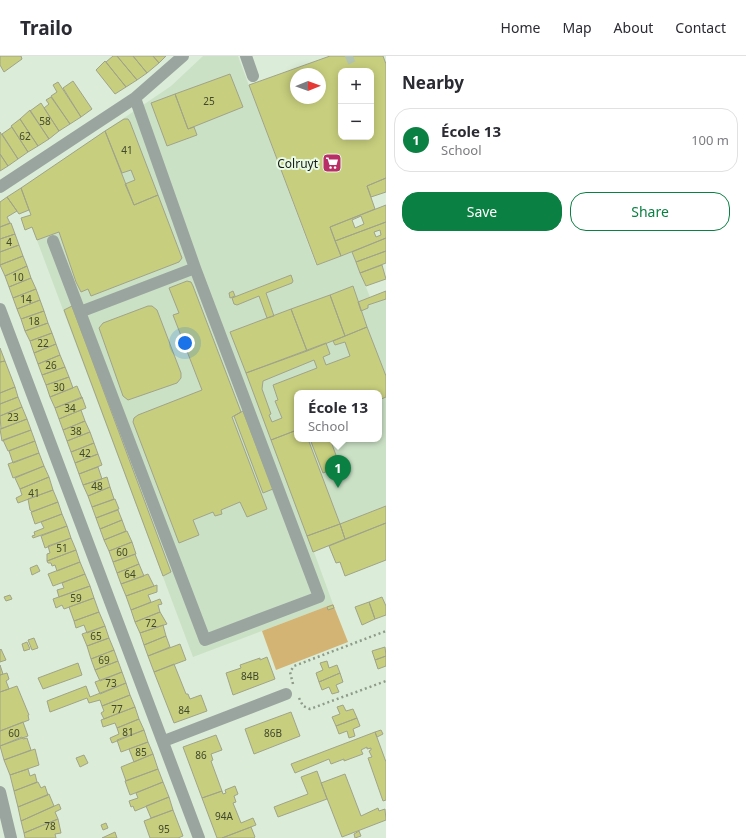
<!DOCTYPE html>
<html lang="en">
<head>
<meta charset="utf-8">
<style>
	:root { --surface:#fff; --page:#f7f7f7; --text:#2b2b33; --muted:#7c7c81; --line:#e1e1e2; --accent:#0b8043 }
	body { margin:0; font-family:"Noto Sans",sans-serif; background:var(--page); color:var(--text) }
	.controls { position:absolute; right:12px; top:12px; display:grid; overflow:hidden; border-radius:8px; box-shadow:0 2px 10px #0003 }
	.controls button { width:36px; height:36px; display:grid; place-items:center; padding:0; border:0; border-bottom:1px solid var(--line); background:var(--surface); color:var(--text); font:20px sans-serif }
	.compass { position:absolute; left:290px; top:12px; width:36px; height:36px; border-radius:50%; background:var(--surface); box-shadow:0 2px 10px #0003; rotate:89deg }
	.you { position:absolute; left:185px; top:287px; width:14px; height:14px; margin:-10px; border:3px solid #fff; border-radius:50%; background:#1a73e8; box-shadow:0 0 0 6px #1a73e833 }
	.badge { display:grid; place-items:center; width:26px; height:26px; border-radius:50%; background:var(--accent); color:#fff; font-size:13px; font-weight:700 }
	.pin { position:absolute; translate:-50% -33px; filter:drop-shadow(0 1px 2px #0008) }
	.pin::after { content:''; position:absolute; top:21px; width:14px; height:12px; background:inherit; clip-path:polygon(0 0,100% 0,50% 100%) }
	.popup { position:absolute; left:294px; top:334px; width:88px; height:52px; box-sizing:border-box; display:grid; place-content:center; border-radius:8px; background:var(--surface); filter:drop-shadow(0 1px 3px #0005); font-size:13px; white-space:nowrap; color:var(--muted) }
	.popup b { font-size:15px; color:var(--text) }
	.popup::after { content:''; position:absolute; left:50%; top:100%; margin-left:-8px; border:8px solid transparent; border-top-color:var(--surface) }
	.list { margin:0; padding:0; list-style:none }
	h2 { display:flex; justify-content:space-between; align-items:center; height:52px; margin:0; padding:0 16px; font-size:17px }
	h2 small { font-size:13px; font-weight:400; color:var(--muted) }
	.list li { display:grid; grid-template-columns:26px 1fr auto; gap:12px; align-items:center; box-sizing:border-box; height:64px; margin:0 8px 8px; padding:0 8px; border:1px solid var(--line); border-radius:16px }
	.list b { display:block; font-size:15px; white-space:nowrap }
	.list p { margin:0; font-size:13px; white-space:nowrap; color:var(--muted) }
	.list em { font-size:13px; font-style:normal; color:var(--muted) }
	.actions { display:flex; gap:8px; padding:12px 16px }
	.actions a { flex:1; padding:9px 0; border:1px solid var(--accent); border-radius:16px; text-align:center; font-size:14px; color:var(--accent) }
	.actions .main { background:var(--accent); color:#fff }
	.map { position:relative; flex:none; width:386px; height:782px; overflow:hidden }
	header { display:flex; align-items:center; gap:24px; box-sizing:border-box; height:56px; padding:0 20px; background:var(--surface); border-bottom:1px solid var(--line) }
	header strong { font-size:19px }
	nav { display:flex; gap:22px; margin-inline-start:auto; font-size:14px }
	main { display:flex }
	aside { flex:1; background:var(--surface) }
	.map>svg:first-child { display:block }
	.built { fill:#cbe1c6; fill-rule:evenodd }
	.green { fill:#d3b474 }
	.building { fill:#c7ce7d; stroke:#a0a38b; fill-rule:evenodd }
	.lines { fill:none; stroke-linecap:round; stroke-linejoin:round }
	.minor-tunnel { stroke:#b3c3b1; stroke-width:12; stroke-dasharray:12 6; stroke-linecap:butt }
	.path { stroke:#8e9b8b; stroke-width:2.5; stroke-dasharray:2 3; stroke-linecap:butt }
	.minor { stroke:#9aa5a0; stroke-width:12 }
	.labels { text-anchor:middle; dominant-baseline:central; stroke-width:4; stroke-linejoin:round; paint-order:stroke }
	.number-label { font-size:10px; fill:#41482e }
	.poi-label { font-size:12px; fill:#141b13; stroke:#e8fae5; text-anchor:end }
</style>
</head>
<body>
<header>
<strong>Trailo</strong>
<nav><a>Home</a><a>Map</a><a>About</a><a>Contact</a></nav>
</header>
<main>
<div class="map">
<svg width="386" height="782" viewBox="0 0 386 782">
	<rect width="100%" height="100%" fill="#dbedd8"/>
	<path class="built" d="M203 0H238L316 209 352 196 370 241 386 235V504L345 520 340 506 336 507 329 490 314 496 333 548 193 601 32 171 25 174 21 162 31 158 21 132 171 30ZM297 337H379V383H297Z"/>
	<path class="green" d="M333 548 348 586 276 614 262 575Z"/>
	<path class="building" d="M0 0H21L22 3 4 16 0 9Z
		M113 0H117L137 24 126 31 106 6Z
		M117 0H133L147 17 137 24Z
		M133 0H153L159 7 147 17Z
		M153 0H166L159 7Z
		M330 0H383L386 8V122L367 130 375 153 330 171 341 200 317 209 249 29ZM341 15H371V81H341ZM296 18H320V42H296Z
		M105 5 126 31 115 38 96 14Z
		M230 18 243 51 188 73 175 38Z
		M73 25 92 53 81 61 63 32Z
		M58 26 81 61 70 68 51 40 57 36 53 29Z
		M175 38 188 73 194 71 197 79 167 90 151 47Z
		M51 41 70 68 59 75 44 52 49 48 46 44Z
		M41 47 59 75 49 83 30 55Z
		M30 54 49 83 38 90 20 63Z
		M20 63 38 90 28 96 11 70Z
		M124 63H128L130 66 158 139 134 149 125 128 135 124 131 114 122 117 105 75Z
		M12 71 28 96 18 103 2 78Z
		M105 75 134 149 158 139 182 202 179 206 91 240 88 233 81 236 76 226 59 176 37 184 32 171 25 174 21 162 31 159 21 132Z
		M0 76 18 103 8 110 0 98Z
		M0 98 8 110 0 115Z
		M386 122V136L371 141 367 130Z
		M21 132 29 154 19 158 7 141Z
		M7 141 17 155 7 161 10 167 0 171V146Z
		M386 149V166L335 185 330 171ZM361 160 364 168 355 172 352 164Z
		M386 166V182L341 200 335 185ZM380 174 381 179 376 181 374 176Z
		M11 167 15 178 0 183V171Z
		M15 178 19 189 0 196V183Z
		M386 182V195L356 206 352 196Z
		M19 189 23 200 0 209V196Z
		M386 195V207L360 217 356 206Z
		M23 200 27 210 5 220 0 209Z
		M382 209 386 223 366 230 360 217Z
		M27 210 31 222 9 231 5 220Z
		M291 219 293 225 292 227 266 237 274 260 267 262 259 240 237 249 234 248 232 242Z
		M31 222 36 233 13 242 9 231Z
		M187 225 191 226 193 230 241 356 232 361 267 453 247 461 240 446 221 454 222 458 215 460 213 456 193 464 199 479 179 487 133 366 134 362 138 359 202 334 173 259 179 257 169 232Z
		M353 230 367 271 345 280 330 239Z
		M36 233 40 244 17 253 13 242Z
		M233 235 235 240 230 242 229 237Z
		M386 235V243L368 249V252L361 255 358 246Z
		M330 239 345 280 307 295 291 253Z
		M40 244 44 255 21 263 17 253Z
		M72 250 171 516 163 520 64 254Z
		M148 250H152L157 254 181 317V322L177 327 128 344 123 340 99 272 103 267Z
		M291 253 307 295 246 317 230 276Z
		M44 255 48 267 25 275 21 263Z
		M48 267 52 277 30 285 25 275Z
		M367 271 386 320V341L379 344V337H297V374L271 384 246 317 326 287 330 298 323 301 326 309 350 300 345 286 335 289 333 285ZM314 304 317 312 273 329 278 344 275 345 282 362 272 366 269 359 271 358 262 333 263 325Z
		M52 277 56 288 34 297 30 285Z
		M56 288 60 299 38 308 34 297Z
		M0 292 5 305 0 306Z
		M60 299 65 311 42 319 38 308Z
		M5 305 15 331 0 337V306Z
		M65 311 69 321 46 329 42 319Z
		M69 321 73 332 50 341 46 329Z
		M77 330 82 342 55 352 50 341Z
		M15 331 18 341 0 348V337Z
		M18 341 22 351 0 360V348Z
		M82 341 86 352 59 363 55 352Z
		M22 351 27 363 1 373 0 360Z
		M81 354 85 365 63 374 59 363Z
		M243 355 273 433 263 437 234 360Z
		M27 363 31 374 2 385 0 373Z
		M85 365 90 376 67 385 63 374Z
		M31 374 35 385 8 395 3 384Z
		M297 374V383H308L340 468 386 450V467L345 483 340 468 307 480 271 384Z
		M90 376 94 387 71 396 67 385Z
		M310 383H330L340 410 323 417Z
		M35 385 39 397 13 407 9 395Z
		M94 387 98 398 75 407 71 396Z
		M39 397 44 410 13 422 8 408Z
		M98 398 102 409 79 418 75 407Z
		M44 410 49 421 20 433 15 422Z
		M98 411 102 423 83 429 79 418Z
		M49 421 53 434 18 447 16 442 22 439 20 433Z
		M107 421 110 431 88 440 83 429Z
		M110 431 114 443 92 451 88 440Z
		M53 434 58 446 32 456 30 454 28 443Z
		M115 443 119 453 96 462 92 451Z
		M58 446 62 458 35 468 31 456Z
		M118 454 122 464 100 473 96 462Z
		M62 458 67 470 33 482 32 480 35 479 34 476 44 472 41 466Z
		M122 464 126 475 104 484 100 473Z
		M386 467V504L345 520 340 506 336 507 329 490Z
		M340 468 345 483 313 496 307 480Z
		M67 470 71 482 45 492 41 480Z
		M127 475 132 486 109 495 104 484Z
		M71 482 76 494 47 505V498L50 497 48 490Z
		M132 486 136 498 113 506 109 495Z
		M76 494 80 506 57 515 55 509 52 510 51 507H48L47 505Z
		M135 498 139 508 117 517 113 506Z
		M80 506 85 518 53 530 48 518Z
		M139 508 144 520 121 528 117 517Z
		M37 509 40 515 32 519 30 512Z
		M85 518 90 530 59 541 57 534 64 532 62 527Z
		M148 518 154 530 126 540 121 528Z
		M157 529V536L148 539 151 546 131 554 126 540Z
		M90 530 94 542 64 553 62 549 56 552 53 543Z
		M10 539 12 543 6 545 4 541Z
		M382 541 386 550V559L375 563 369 546Z
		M94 542 99 556 74 565 69 551Z
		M160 543 162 548 158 549 160 556 135 566 131 554Z
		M369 546 375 563 362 569 355 551Z
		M333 549 334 552 328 554 327 551Z
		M99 556 105 570 87 577 84 569 76 572 74 565Z
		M160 556 167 568 140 577 135 566Z
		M163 569 166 580 144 589 140 577Z
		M105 570 109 582 87 590 82 578Z
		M166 580 170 591 148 600 144 589Z
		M34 582 38 592 32 594 28 584Z
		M109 582 114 594 91 603 87 590Z
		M27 586 30 593 24 595 22 588Z
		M180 588 186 604 154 616 148 600Z
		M385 591 386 600 375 604 372 595Z
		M1 593 6 604 0 606V594Z
		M114 594 118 605 95 614 91 603Z
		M386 600V610L378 613 375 604Z
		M267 601 275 623 233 639 226 617 241 612 240 609 260 602V604Z
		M118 605 122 616 100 625 95 614Z
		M327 605 329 612 337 609 340 617 319 626 316 617 323 614 320 607Z
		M78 607 82 619 43 633 38 622Z
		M174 608 186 638H188L190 643 201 639 207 655 174 667 154 616Z
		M0 609 3 618 0 619Z
		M122 616 126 627 100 638 95 626Z
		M7 617 9 623 6 625 9 633 0 636V619Z
		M340 617 343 626 336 629 339 636 332 638 329 631 322 634 319 626Z
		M126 627 130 639 102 650 100 644 89 647 87 642 50 656 47 645 86 630 90 641Z
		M17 630 29 659H28L29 664 0 675V636Z
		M130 639 135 651 104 663 101 657 104 655 102 650Z
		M343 649 346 655 353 653 357 662 336 670 332 661 340 658 337 651Z
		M135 651 139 663 117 672 115 667 103 671 101 664Z
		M291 656 300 680 254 698 245 673Z
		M357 662 360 670 353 673 355 680 349 682 347 675 339 678 336 670Z
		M139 663 144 674 112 687 110 682 119 678 117 672Z
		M23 666 28 680 0 690V675Z
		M144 674 148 686 121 696 117 684Z
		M381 674 383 678 377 681 375 676Z
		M375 676 386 706V744L383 745 368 702 372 701 369 695 371 694V692L367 693V691L361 694 363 698 344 705V703L331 708 329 703 295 717 291 708Z
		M216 679 222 694 211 698 213 704 211 705 222 735 202 742 183 691Z
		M22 681 23 683 27 682 31 694 4 704 0 690Z
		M148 686 153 698 134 706 129 693Z
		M35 693 39 709 10 719 4 704Z
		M153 698 158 713 126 725 121 711Z
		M84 699 88 707 80 711 76 702Z
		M28 713 30 720 35 718 37 726 14 735 10 719Z
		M158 713 163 726 130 739 125 725Z
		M317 715 327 743 278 761 274 751 308 738 301 721Z
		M345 718 361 760 378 752 379 755 385 753 386 764 342 781 321 727Z
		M38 726 41 732 45 730 48 739 18 751 14 735Z
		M163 726 169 741 135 755 133 750 131 751 129 745 138 742 136 737Z
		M235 730 238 738 234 740 236 746 233 747 241 767 253 762 256 769 222 782H217L202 742 222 735 223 738 226 737 225 734Z
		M49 738 54 750 21 765 18 751Z
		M169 741 173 754 151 762 146 750Z
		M59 748 61 753 55 756 58 763 24 777 21 765Z
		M173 754 183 780 178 782H150L144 765Z
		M58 763 61 777 55 778 56 782H25L24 777Z
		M106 767 108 772 103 774 101 769Z
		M251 771 255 781 254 782H222Z
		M359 775 361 780 355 782 354 778Z
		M115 776 117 782H102Z"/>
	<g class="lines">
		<path class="minor-tunnel" d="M346 3 353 0"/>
		<path class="path" d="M293 628 290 616 294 610 386 575
			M299 642 303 650 310 653 386 625"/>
		<path class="minor" d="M246 0 253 20
			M0 131 135 42 183 0
			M53 185 205 584 319 541 195 212 135 42
			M0 253 199 782
			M80 256 195 212
			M164 685 286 638
			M0 736 11 782"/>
	</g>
	<defs>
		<symbol id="supermarket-square" viewBox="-11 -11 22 22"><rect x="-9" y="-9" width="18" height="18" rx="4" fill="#b92e66" stroke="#e8fae5"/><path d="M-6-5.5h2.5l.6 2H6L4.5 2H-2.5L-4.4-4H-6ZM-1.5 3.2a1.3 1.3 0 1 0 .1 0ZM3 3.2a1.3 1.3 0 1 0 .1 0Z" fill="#fff"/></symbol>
	</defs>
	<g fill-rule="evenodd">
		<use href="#supermarket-square" x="321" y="96" width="22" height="22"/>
	</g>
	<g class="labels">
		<g class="number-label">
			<text x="209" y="45">25</text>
			<text x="45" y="65">58</text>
			<text x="25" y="80">62</text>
			<text x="127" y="94">41</text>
			<text x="9" y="186">4</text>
			<text x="18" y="221">10</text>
			<text x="26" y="243">14</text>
			<text x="34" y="265">18</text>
			<text x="43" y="287">22</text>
			<text x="51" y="309">26</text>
			<text x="59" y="331">30</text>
			<text x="70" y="352">34</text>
			<text x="13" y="361">23</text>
			<text x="76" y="375">38</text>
			<text x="85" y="397">42</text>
			<text x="97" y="430">48</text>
			<text x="34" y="437">41</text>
			<text x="62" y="492">51</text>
			<text x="122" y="496">60</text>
			<text x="130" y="518">64</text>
			<text x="76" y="542">59</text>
			<text x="151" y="567">72</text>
			<text x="96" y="580">65</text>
			<text x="104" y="604">69</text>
			<text x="250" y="620">84B</text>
			<text x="111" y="627">73</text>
			<text x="117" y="653">77</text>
			<text x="184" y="654">84</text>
			<text x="128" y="676">81</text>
			<text x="14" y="677">60</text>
			<text x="273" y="677">86B</text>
			<text x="141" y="696">85</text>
			<text x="201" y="699">86</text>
			<text x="224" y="760">94A</text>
			<text x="50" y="770">78</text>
			<text x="164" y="773">95</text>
		</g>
		<g class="poi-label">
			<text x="318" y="107">Colruyt</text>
		</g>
	</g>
</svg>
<div class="controls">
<button>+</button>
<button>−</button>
</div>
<svg class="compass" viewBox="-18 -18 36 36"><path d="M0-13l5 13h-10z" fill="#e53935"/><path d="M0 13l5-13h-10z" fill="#7c7c81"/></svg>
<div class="you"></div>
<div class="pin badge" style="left:338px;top:432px">1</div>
<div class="popup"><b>École 13</b>School</div>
</div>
<aside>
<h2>Nearby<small></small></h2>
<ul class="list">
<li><span class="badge">1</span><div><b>École 13</b><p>School</p></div><em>100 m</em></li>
</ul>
<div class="actions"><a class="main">Save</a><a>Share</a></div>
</aside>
</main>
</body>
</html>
